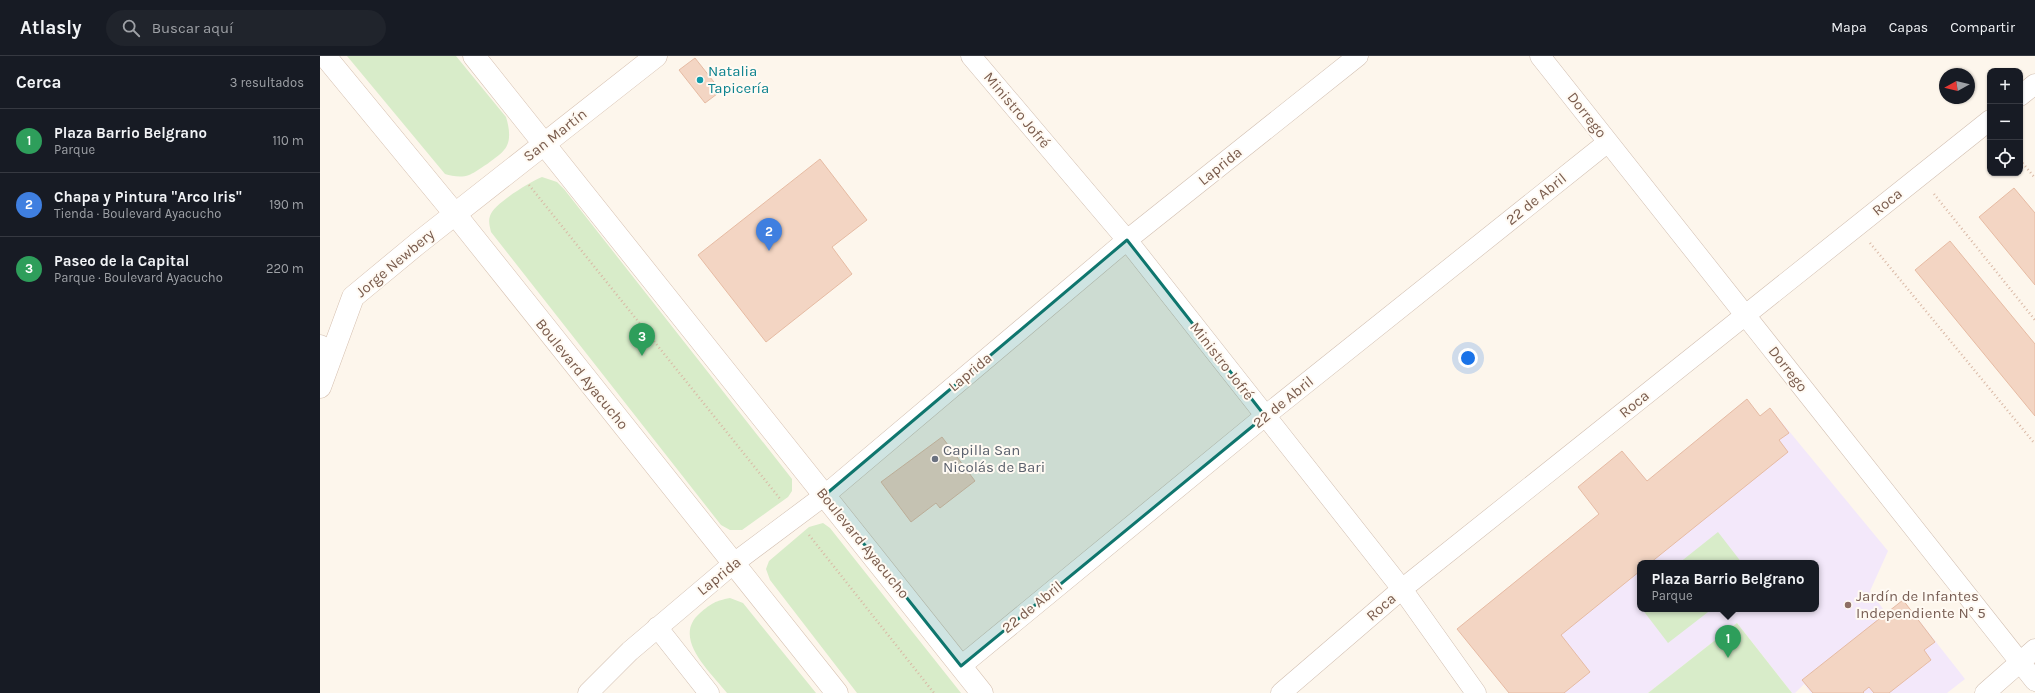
<!DOCTYPE html>
<html lang="es">
<head>
<meta charset="utf-8">
<style>
	:root { --surface:#171b24; --page:#20242c; --text:#f1f3f6; --muted:#9ea1a6; --line:#363941; --accent:#2563eb }
	body { margin:0; font-family:Karla,sans-serif; background:var(--page); color:var(--text) }
	.controls { position:absolute; right:12px; top:12px; display:grid; overflow:hidden; border-radius:8px; box-shadow:0 1px 3px #0004 }
	.controls button { width:36px; height:36px; display:grid; place-items:center; padding:0; border:0; border-bottom:1px solid var(--line); background:var(--surface); color:var(--text); font:20px sans-serif }
	.compass { position:absolute; left:1619px; top:12px; width:36px; height:36px; border-radius:50%; background:var(--surface); box-shadow:0 1px 3px #0004; rotate:262deg }
	.you { position:absolute; left:1148px; top:302px; width:14px; height:14px; margin:-10px; border:3px solid #fff; border-radius:50%; background:#1a73e8; box-shadow:0 0 0 6px #1a73e833 }
	.badge { display:grid; place-items:center; width:26px; height:26px; border-radius:50%; background:var(--accent); color:#fff; font-size:13px; font-weight:700 }
	.pin { position:absolute; translate:-50% -33px; filter:drop-shadow(0 1px 2px #0008) }
	.pin::after { content:''; position:absolute; top:21px; width:14px; height:12px; background:inherit; clip-path:polygon(0 0,100% 0,50% 100%) }
	.popup { position:absolute; left:1317px; top:504px; width:182px; height:52px; box-sizing:border-box; display:grid; place-content:center; border-radius:8px; background:var(--surface); filter:drop-shadow(0 1px 3px #0005); font-size:13px; white-space:nowrap; color:var(--muted) }
	.popup b { font-size:15px; color:var(--text) }
	.popup::after { content:''; position:absolute; left:50%; top:100%; margin-left:-8px; border:8px solid transparent; border-top-color:var(--surface) }
	.list { margin:0; padding:0; list-style:none }
	h2 { display:flex; justify-content:space-between; align-items:center; height:52px; margin:0; padding:0 16px; font-size:17px }
	h2 small { font-size:13px; font-weight:400; color:var(--muted) }
	.list li { display:grid; grid-template-columns:26px 1fr auto; gap:12px; align-items:center; box-sizing:border-box; height:64px; padding:0 16px; border-top:1px solid var(--line) }
	.list b { display:block; font-size:15px; white-space:nowrap }
	.list p { margin:0; font-size:13px; white-space:nowrap; color:var(--muted) }
	.list em { font-size:13px; font-style:normal; color:var(--muted) }
	.icon { flex:none; width:22px; height:22px; fill:none; stroke:currentColor; stroke-width:2; stroke-linecap:round; stroke-linejoin:round }
	.map { position:relative; flex:none; width:1715px; height:637px; overflow:hidden }
	header { display:flex; align-items:center; gap:24px; box-sizing:border-box; height:56px; padding:0 20px; background:var(--surface); border-bottom:1px solid var(--line) }
	header strong { font-size:19px }
	nav { display:flex; gap:22px; margin-inline-start:auto; font-size:14px }
	.search { width:280px; height:36px; background:var(--page); display:flex; align-items:center; gap:10px; box-sizing:border-box; padding:0 14px; border-radius:22px; color:var(--muted); font-size:15px }
	main { display:flex }
	aside { flex:1; background:var(--surface) }
	.map>svg:first-child { display:block }
	.education { fill:#f3e8fa; fill-rule:evenodd }
	.green { fill:#d8ecc9 }
	.building { fill:#f3d5c3; stroke:#e6bba3 }
	.lines { fill:none; stroke-linecap:round; stroke-linejoin:round }
	.street-casing { stroke:#d1beb0; stroke-width:21 }
	.secondary-casing { stroke:#d6c0b0; stroke-width:23 }
	.path { stroke:#d9b8a5; stroke-width:2.5; stroke-dasharray:1 3; stroke-linecap:butt }
	.street { stroke:#fff; stroke-width:20 }
	.secondary { stroke:#fff; stroke-width:22 }
	.marked { fill:#0f766e; fill-opacity:0.2; stroke:#0f766e; stroke-width:3; stroke-linejoin:round }
	.culture-dot { fill:#0f9aa8; stroke:#fffaf3; stroke-width:1.5 }
	.worship-dot { fill:#6b7280; stroke:#fffaf3; stroke-width:1.5 }
	.education-dot { fill:#8d6e63; stroke:#fffaf3; stroke-width:1.5 }
	.labels { text-anchor:middle; dominant-baseline:central; stroke-width:4; stroke-linejoin:round; paint-order:stroke }
	.culture-label { font-size:15px; fill:#0d838f; stroke:#fffaf3; text-anchor:start }
	.street-label { font-size:15px; fill:#7a5c4d; stroke:#fffaf3 }
	.worship-label { font-size:15px; fill:#5b616d; stroke:#fffaf3; text-anchor:start }
	.education-label { font-size:15px; fill:#785e54; stroke:#fffaf3; text-anchor:start }
</style>
</head>
<body>
<header>
<strong>Atlasly</strong>
<div class="search"><svg class="icon" aria-label="search" viewBox="0 0 24 24"><circle cx="10" cy="10" r="6"/><path d="M15 15l6 6"/></svg>Buscar aquí</div>
<nav><a>Mapa</a><a>Capas</a><a>Compartir</a></nav>
</header>
<main>
<aside>
<h2>Cerca<small>3 resultados</small></h2>
<ul class="list">
<li><span class="badge" style="background:#2e9e5b">1</span><div><b>Plaza Barrio Belgrano</b><p>Parque</p></div><em>110 m</em></li>
<li><span class="badge" style="background:#3f7fe0">2</span><div><b>Chapa y Pintura &quot;Arco Iris&quot;</b><p>Tienda · Boulevard Ayacucho</p></div><em>190 m</em></li>
<li><span class="badge" style="background:#2e9e5b">3</span><div><b>Paseo de la Capital</b><p>Parque · Boulevard Ayacucho</p></div><em>220 m</em></li>
</ul>
</aside>
<div class="map">
<svg width="1715" height="637" viewBox="0 0 1715 637">
	<rect width="100%" height="100%" fill="#fdf6ec"/>
	<path class="education" d="M1427 343 1440 360 1450 352 1568 495 1550 535 1566 557 1583 544 1645 623 1627 637H1491L1484 628 1475 637H1472L1417 567 1328 637H1189L1137 573 1279 458 1258 431 1302 395 1327 425ZM1320 507H1496V553H1320Z"/>
	<path class="green" d="M27 0H136L186 61C189 71 192 85 184 94 181 99 155 117 149 119 141 122 132 120 125 118Z
		M222 121 237 126 244 133 472 423V435L468 441 422 474H410L401 469 171 176C170 171 168 165 170 160 173 148 210 126 222 121Z
		M503 467 510 472 641 637H537L450 524 446 513 449 505 489 471Z
		M1398 476 1422 507H1359Z
		M410 542 423 547 496 637H407C391 616 351 582 380 557 392 547 395 545 410 542Z
		M1322 553H1392L1348 587Z
		M1417 567 1472 637H1328Z"/>
	<path class="building" d="M375 2 401 35 385 47 359 14Z
		M500 103 547 164 512 191 532 218 446 286 378 199Z
		M1694 132 1715 157V229L1659 161Z
		M1630 185 1715 288V360L1595 214Z
		M1427 343 1440 360 1450 352 1469 377 1459 384 1468 396 1330 507H1320V515L1241 579 1270 616 1244 637H1189L1137 573 1279 458 1258 431 1302 395 1327 425Z
		M622 381 655 425 620 452 616 447 591 466 561 426Z
		M1583 544 1615 586 1604 594 1611 604 1569 637H1554L1549 631 1543 636 1544 637H1493L1482 624Z"/>
	<g class="lines">
		<defs>
			<path id="street" d="M651 0 807 184 1082 533 1156 637
				M1220 0 1715 625
				M1700 40 1715 28
				M0 289 13 295
				M337 571 389 637
				M641 610 945 360 1288 86
				M268 637 310 595 414 507 505 439 807 184 1038 0
				M961 637 1082 533 1670 64
				M1665 637 1715 593"/>
			<path id="secondary" d="M5 0 135 158 517 637
				M154 0 662 637
				M0 331 33 241 97 188 336 0"/>
		</defs>
		<use href="#street" class="street-casing"/>
		<use href="#secondary" class="secondary-casing"/>
		<path class="path" d="M1700 104 1715 122
			M209 129 461 444
			M1614 138 1715 264
			M1550 187 1715 388
			M489 479 614 637"/>
		<use href="#street" class="street"/>
		<use href="#secondary" class="secondary"/>
	</g>
	<path class="marked" d="M807 184 945 360 641 610 505 439Z"/>
	<circle class="culture-dot" cx="380" cy="24" r="4"/>
	<circle class="worship-dot" cx="615" cy="403" r="4"/>
	<circle class="education-dot" cx="1528" cy="549" r="4"/>
	<g class="labels">
		<g class="culture-label">
			<text x="388" y="15">Natalia<tspan x="388" dy="17">Tapicería</tspan></text>
		</g>
		<g class="street-label">
			<text transform="translate(697 54) rotate(50)">Ministro Jofré</text>
			<text transform="translate(1267 59) rotate(52)">Dorrego</text>
			<text transform="translate(235 79) rotate(-38)">San Martín</text>
			<text transform="translate(900 110) rotate(-39)">Laprida</text>
			<text transform="translate(1216 143) rotate(-39)">22 de Abril</text>
			<text transform="translate(1567 146) rotate(-39)">Roca</text>
			<text transform="translate(75 207) rotate(-40)">Jorge Newbery</text>
			<text transform="translate(902 305) rotate(52)">Ministro Jofré</text>
			<text transform="translate(1468 313) rotate(52)">Dorrego</text>
			<text transform="translate(650 316) rotate(-40)">Laprida</text>
			<text transform="translate(262 318) rotate(51)">Boulevard Ayacucho</text>
			<text transform="translate(963 346) rotate(-39)">22 de Abril</text>
			<text transform="translate(1314 348) rotate(-39)">Roca</text>
			<text transform="translate(543 487) rotate(51)">Boulevard Ayacucho</text>
			<text transform="translate(399 520) rotate(-39)">Laprida</text>
			<text transform="translate(712 551) rotate(-39)">22 de Abril</text>
			<text transform="translate(1061 551) rotate(-41)">Roca</text>
		</g>
		<g class="worship-label">
			<text x="623" y="394">Capilla San<tspan x="623" dy="17">Nicolás de Bari</tspan></text>
		</g>
		<g class="education-label">
			<text x="1536" y="540">Jardín de Infantes<tspan x="1536" dy="17">Independiente N° 5</tspan></text>
		</g>
	</g>
</svg>
<div class="controls">
<button>+</button>
<button>−</button>
<button><svg class="icon" aria-label="locate" viewBox="0 0 24 24"><circle cx="12" cy="12" r="6"/><path d="M12 2v4M12 18v4M2 12h4M18 12h4"/></svg></button>
</div>
<svg class="compass" viewBox="-18 -18 36 36"><path d="M0-13l5 13h-10z" fill="#e53935"/><path d="M0 13l5-13h-10z" fill="#9ea1a6"/></svg>
<div class="you"></div>
<div class="pin badge" style="left:1408px;top:602px;background:#2e9e5b">1</div>
<div class="popup"><b>Plaza Barrio Belgrano</b>Parque</div>
<div class="pin badge" style="left:449px;top:195px;background:#3f7fe0">2</div>
<div class="pin badge" style="left:322px;top:300px;background:#2e9e5b">3</div>
</div>
</main>
</body>
</html>
